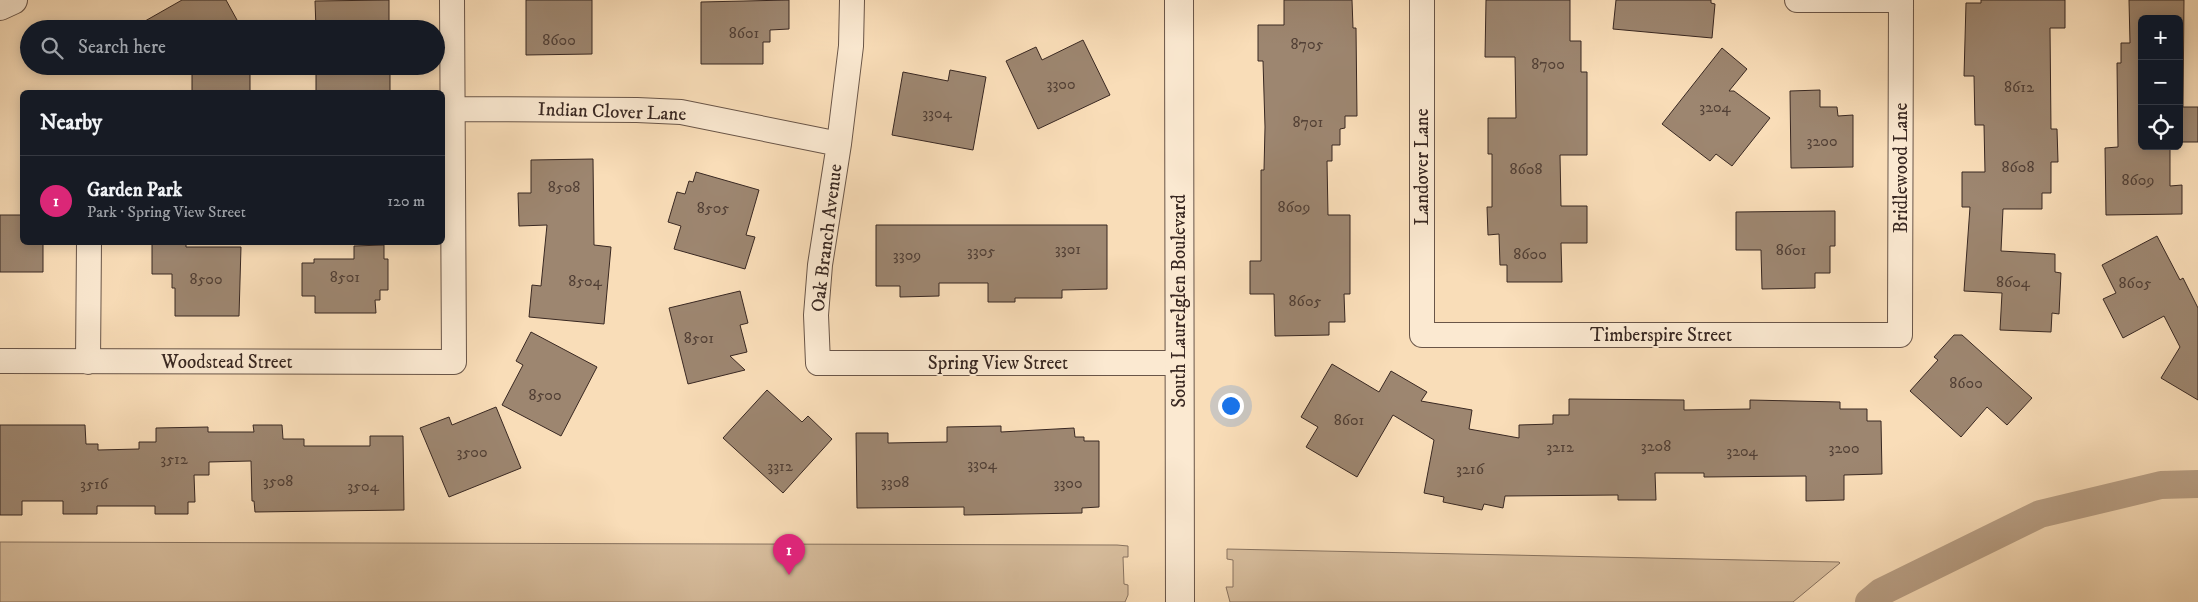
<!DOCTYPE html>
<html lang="en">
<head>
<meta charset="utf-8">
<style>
	:root { --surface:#171b24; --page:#242831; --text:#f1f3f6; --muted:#9ea1a6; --line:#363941; --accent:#db2777 }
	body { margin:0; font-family:"IM FELL DW Pica",serif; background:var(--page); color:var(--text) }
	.controls { position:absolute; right:15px; top:15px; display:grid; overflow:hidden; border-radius:8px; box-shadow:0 2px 12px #0003 }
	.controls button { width:45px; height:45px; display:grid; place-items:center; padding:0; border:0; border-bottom:1px solid var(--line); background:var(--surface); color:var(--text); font:25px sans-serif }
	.you { position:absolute; left:1230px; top:405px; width:18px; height:18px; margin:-12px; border:4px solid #fff; border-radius:50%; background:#1a73e8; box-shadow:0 0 0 8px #1a73e833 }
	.badge { display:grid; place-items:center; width:32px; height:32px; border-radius:50%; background:var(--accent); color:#fff; font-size:16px; font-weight:700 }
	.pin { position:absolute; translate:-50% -41px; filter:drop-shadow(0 1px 2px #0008) }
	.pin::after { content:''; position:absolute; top:26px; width:18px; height:15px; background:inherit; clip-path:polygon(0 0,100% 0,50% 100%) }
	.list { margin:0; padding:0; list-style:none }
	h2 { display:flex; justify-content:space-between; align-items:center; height:65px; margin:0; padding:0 20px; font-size:21px }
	h2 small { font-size:16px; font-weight:400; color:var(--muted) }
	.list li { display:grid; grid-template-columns:32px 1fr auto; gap:15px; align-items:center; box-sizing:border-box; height:90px; padding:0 20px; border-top:1px solid var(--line) }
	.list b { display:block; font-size:19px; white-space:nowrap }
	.list p { margin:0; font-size:16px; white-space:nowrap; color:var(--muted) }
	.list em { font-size:16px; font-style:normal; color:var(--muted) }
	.icon { flex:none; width:28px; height:28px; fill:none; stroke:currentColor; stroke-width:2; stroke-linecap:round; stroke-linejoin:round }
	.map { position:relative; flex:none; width:2198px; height:602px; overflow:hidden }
	.search { position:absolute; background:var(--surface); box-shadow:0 2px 12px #0003; left:20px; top:20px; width:425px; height:55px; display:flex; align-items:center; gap:12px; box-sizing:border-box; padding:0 18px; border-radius:28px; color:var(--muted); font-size:19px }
	.panel { position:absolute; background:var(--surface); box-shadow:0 2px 12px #0003; left:20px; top:90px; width:425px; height:155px; border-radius:8px }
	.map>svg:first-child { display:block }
	.green { fill:#d8be9e; stroke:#887360 }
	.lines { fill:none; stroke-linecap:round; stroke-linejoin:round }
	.canal { stroke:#b89f85; stroke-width:28 }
	.building { fill:#9d8670; stroke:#392822 }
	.minor-casing { stroke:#695548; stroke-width:26 }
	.tertiary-casing { stroke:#695548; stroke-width:30 }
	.minor { stroke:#fbe9d1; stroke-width:24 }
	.tertiary { stroke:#fbe9d1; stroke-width:28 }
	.labels { text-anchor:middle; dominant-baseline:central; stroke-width:4; stroke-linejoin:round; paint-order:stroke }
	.number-label { font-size:16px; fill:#524036 }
	.street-label { font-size:19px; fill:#392822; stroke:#fbe9d1 }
</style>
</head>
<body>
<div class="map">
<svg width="2198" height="602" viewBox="0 0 2198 602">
	<rect width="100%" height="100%" fill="#f9ddb8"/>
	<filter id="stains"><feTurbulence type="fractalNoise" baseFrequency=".004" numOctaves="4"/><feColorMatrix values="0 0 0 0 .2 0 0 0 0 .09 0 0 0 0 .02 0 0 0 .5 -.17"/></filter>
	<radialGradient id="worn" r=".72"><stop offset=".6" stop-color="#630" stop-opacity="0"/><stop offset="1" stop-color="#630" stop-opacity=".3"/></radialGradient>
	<path class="green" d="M0 542 1117 545 1128 546V557H1123L1124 584 1128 585V595L1125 602H0Z
		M1227 549 1839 562 1840 563 1793 602H1230L1226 587H1233V560L1227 559Z"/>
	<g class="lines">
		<path class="canal" d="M1869 602 1881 592 2040 514 2161 485 2198 484"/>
	</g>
	<path class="building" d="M182 0H226L242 29H131Z
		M389 0V29H316L315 1Z
		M526 0H592V54L526 55Z
		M789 0V29L770 30V42H763V64H701V2Z
		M1284 0H1352L1353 28H1356L1357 116H1345V128L1340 129V145H1332V161H1327L1328 215H1350V294H1344L1345 322H1329V335L1275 336 1274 294H1250V261H1261V170H1264L1265 127 1263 61H1258V25H1284Z
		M1486 0H1570V41H1581V72H1587V155H1560L1561 206H1587V243H1561L1562 282H1507V265H1500L1499 234 1488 235 1487 207H1492V154H1488V118H1516L1515 57H1485Z
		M1616 0H1711V3L1715 4 1712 38 1613 29Z
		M1981 0H2065V28H2050L2051 129H2057L2058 162H2051V193H2042V209H2003L2001 251 2055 254V272L2061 273 2059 314 2052 313 2051 332 2000 330 2002 293 1964 291 1970 207H1962V172H1985L1984 125H1975L1974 76H1964L1966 3H1981Z
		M2129 0H2184L2183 107H2198V142H2179V19H2142V146H2170V186L2182 185V214L2106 215 2105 148 2118 147 2117 63H2121V43H2130Z
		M1083 40 1110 95 1038 129 1006 61 1036 47 1042 60Z
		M1722 48 1747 69 1729 91H1734L1770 118 1732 166 1716 154 1710 161 1662 124Z
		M192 66H250V92H192Z
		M316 66H390V92H316Z
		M950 70 986 77 973 150 892 135 903 72 948 81Z
		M1820 90V107H1837L1838 116 1853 115V167L1791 168 1790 91Z
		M593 159 594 245 611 247 604 324 529 317 532 285 541 286 547 225 519 226 518 193H531V160Z
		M696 172 759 190 746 235 755 237 745 269 674 249 681 226 668 222 677 192 685 194 689 181 693 182Z
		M1835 211V246H1830V273H1815V288L1762 289 1761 250H1736V212Z
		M0 215H22V242H43V272H0Z
		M876 225H1107V289L1062 290V298H1015V302H988V283H939V296L900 297V286H876Z
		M2157 236 2180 280 2183 278 2198 308V400L2161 378 2180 347 2164 316 2123 338 2103 299 2116 293 2102 265Z
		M152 244H186V247H241L239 316H175V288H172V274H152Z
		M384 245V259H388V290H380V300H375L376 313H315V296H302V263H314V259H354V246Z
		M740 291 748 323 740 325 747 352 730 356 745 370 688 384 669 308Z
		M531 332 597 367 561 436 502 405 523 365 516 361Z
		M1954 335H1962L2032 398 2007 425 1987 407 1961 437 1910 391 1938 360 1934 357Z
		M1332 364 1379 392 1391 371 1427 392 1421 401 1472 410 1469 429 1519 438V425L1553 424V415H1569V399L1684 400V410L1750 409V400L1840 402V409H1867V421H1881L1882 474 1844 475V500L1806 501V476L1704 477V473H1655L1656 500H1618V495L1505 496 1503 508 1484 504 1482 510 1443 502 1444 497 1424 493 1434 440 1393 415 1357 477 1306 447 1318 427 1301 417Z
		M767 390 802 422 808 416 832 439 783 493 723 438Z
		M496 407 521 468 449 497 420 428 449 417 452 425Z
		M0 425H85L86 444H98V450L139 449V442H156V428L208 427V432H254L253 425H282L283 439H304V446H370V436H403L404 510 255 512 254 501H252L251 461 209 462V475H194L195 502H188V514H155V506H97V514H63V501H22V515H0Z
		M1001 426V432L1074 428 1075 437H1084V441H1099V507L1082 508V513L964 515V507L857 508 856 433H888V443L947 442V427Z"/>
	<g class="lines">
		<defs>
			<path id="minor" d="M852 0 851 46 839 144 820 265 816 315 818 363H1178
				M1422 0V335H1900L1901 0
				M1797 0H1901
				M454 109 637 110 681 112 839 144
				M0 361 454 362 452 0
				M88 362 89 242"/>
			<path id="tertiary" d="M1179 0 1180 602
				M0 6 13 0"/>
		</defs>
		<use href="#minor" class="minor-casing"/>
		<use href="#tertiary" class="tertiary-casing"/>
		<use href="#minor" class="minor"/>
		<use href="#tertiary" class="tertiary"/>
	</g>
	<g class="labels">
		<g class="number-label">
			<text x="744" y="33">8601</text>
			<text x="559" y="40">8600</text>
			<text x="1307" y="44">8705</text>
			<text x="1548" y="64">8700</text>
			<text x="1061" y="84">3300</text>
			<text x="2019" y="87">8612</text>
			<text x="1715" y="107">3204</text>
			<text x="937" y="113">3304</text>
			<text x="1308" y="122">8701</text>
			<text x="1822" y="141">3200</text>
			<text x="2018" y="167">8608</text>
			<text x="1526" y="169">8608</text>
			<text x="2138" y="180">8609</text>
			<text x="564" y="187">8508</text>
			<text x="1294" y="207">8609</text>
			<text x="713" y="208">8505</text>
			<text x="1068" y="249">3301</text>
			<text x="1791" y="250">8601</text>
			<text x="981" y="251">3305</text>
			<text x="1530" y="254">8600</text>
			<text x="907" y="255">3309</text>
			<text x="345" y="277">8501</text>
			<text x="206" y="279">8500</text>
			<text x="585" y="281">8504</text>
			<text x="2013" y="282">8604</text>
			<text x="2135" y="283">8605</text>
			<text x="1305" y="301">8605</text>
			<text x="699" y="338">8501</text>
			<text x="1966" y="383">8600</text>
			<text x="545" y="395">8500</text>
			<text x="1349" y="420">8601</text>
			<text x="1656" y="446">3208</text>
			<text x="1560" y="447">3212</text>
			<text x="1844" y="448">3200</text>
			<text x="1742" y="451">3204</text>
			<text x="472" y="452">3500</text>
			<text x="174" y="459">3512</text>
			<text x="982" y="464">3304</text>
			<text x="780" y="466">3312</text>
			<text x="1470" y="469">3216</text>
			<text x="278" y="481">3508</text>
			<text x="895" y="482">3308</text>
			<text x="1068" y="483">3300</text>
			<text x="94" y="484">3516</text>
			<text x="363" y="486">3504</text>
		</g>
		<g class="street-label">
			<text transform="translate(612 112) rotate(2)">Indian Clover Lane</text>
			<text transform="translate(1422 167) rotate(-90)">Landover Lane</text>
			<text transform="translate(1901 168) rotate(-90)">Bridlewood Lane</text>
			<text transform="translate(827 238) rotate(-83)">Oak Branch Avenue</text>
			<text transform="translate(1179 301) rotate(-90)">South Laurelglen Boulevard</text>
			<text x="1661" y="335">Timberspire Street</text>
			<text x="227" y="362">Woodstead Street</text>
			<text x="998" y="363">Spring View Street</text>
		</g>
	</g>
	<rect width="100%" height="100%" filter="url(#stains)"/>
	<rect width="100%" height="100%" fill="url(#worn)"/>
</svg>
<div class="controls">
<button>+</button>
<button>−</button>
<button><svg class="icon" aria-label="locate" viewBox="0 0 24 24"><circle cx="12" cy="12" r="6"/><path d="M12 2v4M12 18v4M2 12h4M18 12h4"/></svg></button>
</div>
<div class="you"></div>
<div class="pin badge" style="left:789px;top:575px">1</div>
<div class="search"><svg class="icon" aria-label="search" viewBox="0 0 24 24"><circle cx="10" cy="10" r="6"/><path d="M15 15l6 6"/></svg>Search here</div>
<section class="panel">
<h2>Nearby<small></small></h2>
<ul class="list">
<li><span class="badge">1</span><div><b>Garden Park</b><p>Park · Spring View Street</p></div><em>120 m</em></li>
</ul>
</section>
</div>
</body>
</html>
